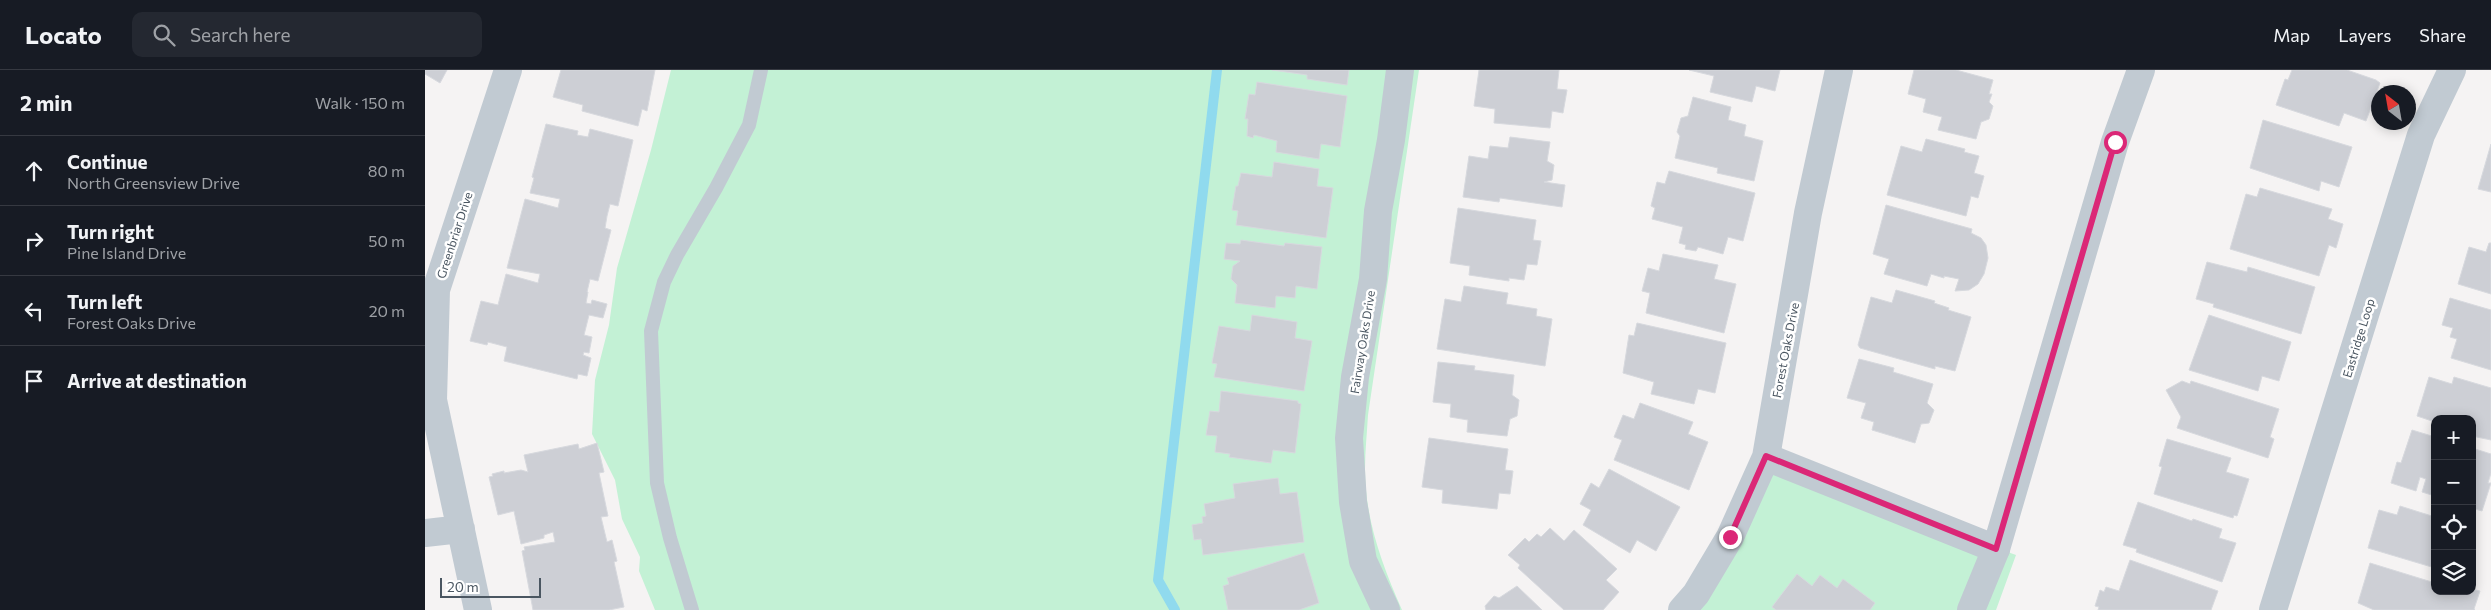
<!DOCTYPE html>
<html lang="en">
<head>
<meta charset="utf-8">
<style>
	:root { --surface:#171b24; --page:#242831; --text:#f1f3f6; --muted:#9ea1a6; --line:#363941 }
	body { margin:0; font-family:Commissioner,sans-serif; background:var(--page); color:var(--text) }
	.controls { position:absolute; right:15px; bottom:15px; display:grid; overflow:hidden; border-radius:10px; box-shadow:0 2px 12px #0003 }
	.controls button { width:45px; height:45px; display:grid; place-items:center; padding:0; border:0; border-bottom:1px solid var(--line); background:var(--surface); color:var(--text); font:25px sans-serif }
	.compass { position:absolute; left:1946px; top:15px; width:45px; height:45px; border-radius:50%; background:var(--surface); box-shadow:0 2px 12px #0003; rotate:329deg }
	.scale { position:absolute; left:15px; bottom:12px; width:101px; box-sizing:border-box; padding-left:5px; border:2px solid #4a5661; border-top:0; font-size:14px; line-height:18px; white-space:nowrap; color:#4a5661; -webkit-text-stroke:4px #fff; paint-order:stroke }
	.stop { position:absolute; width:15px; height:15px; margin:-11px; border:4px solid #db2777; border-radius:50%; background:#fff }
	.stop.end { background:#db2777; border-color:#fff; box-shadow:0 1px 5px #0008 }
	.list { margin:0; padding:0; list-style:none }
	h2 { display:flex; justify-content:space-between; align-items:center; height:65px; margin:0; padding:0 20px; font-size:21px }
	h2 small { font-size:16px; font-weight:400; color:var(--muted) }
	.list li { display:grid; grid-template-columns:32px 1fr auto; gap:15px; align-items:center; box-sizing:border-box; height:70px; padding:0 20px; border-top:1px solid var(--line) }
	.list b { display:block; font-size:19px; white-space:nowrap }
	.list p { margin:0; font-size:16px; white-space:nowrap; color:var(--muted) }
	.list em { font-size:16px; font-style:normal; color:var(--muted) }
	.icon { flex:none; width:28px; height:28px; fill:none; stroke:currentColor; stroke-width:2; stroke-linecap:round; stroke-linejoin:round }
	.map { position:relative; flex:none; width:2066px; height:540px; overflow:hidden }
	header { display:flex; align-items:center; gap:30px; box-sizing:border-box; height:70px; padding:0 25px; background:var(--surface); border-bottom:1px solid var(--line) }
	header strong { font-size:24px }
	nav { display:flex; gap:28px; margin-inline-start:auto; font-size:18px }
	.search { width:350px; height:45px; background:var(--page); display:flex; align-items:center; gap:12px; box-sizing:border-box; padding:0 18px; border-radius:10px; color:var(--muted); font-size:19px }
	main { display:flex }
	aside { flex:1; background:var(--surface) }
	.map>svg:first-child { display:block }
	.green { fill:#c3f1d5 }
	.lines { fill:none; stroke-linecap:round; stroke-linejoin:round }
	.stream { stroke:#90daee; stroke-width:10 }
	.building { fill:#cdcfd5; stroke:#d7d9de }
	.service { stroke:#c1cad2; stroke-width:14 }
	.minor { stroke:#c1cad2; stroke-width:28 }
	.tertiary { stroke:#c1cad2; stroke-width:28 }
	.route { stroke:#db2777; stroke-width:6 }
	.labels { text-anchor:middle; dominant-baseline:central; stroke-width:5; stroke-linejoin:round; paint-order:stroke }
	.street-label { font-size:12px; fill:#4a5661; stroke:#fff }
</style>
</head>
<body>
<header>
<strong>Locato</strong>
<div class="search"><svg class="icon" aria-label="search" viewBox="0 0 24 24"><circle cx="10" cy="10" r="6"/><path d="M15 15l6 6"/></svg>Search here</div>
<nav><a>Map</a><a>Layers</a><a>Share</a></nav>
</header>
<main>
<aside>
<h2>2 min<small>Walk · 150 m</small></h2>
<ul class="list">
<li><svg class="icon" aria-label="ahead" viewBox="0 0 24 24"><path d="M12 20V5M6 11l6-6 6 6"/></svg><div><b>Continue</b><p>North Greensview Drive</p></div><em>80 m</em></li>
<li><svg class="icon" aria-label="right" viewBox="0 0 24 24"><path d="M7 20v-9h11M14 6l5 5-5 5"/></svg><div><b>Turn right</b><p>Pine Island Drive</p></div><em>50 m</em></li>
<li><svg class="icon" aria-label="left" viewBox="0 0 24 24"><path d="M17 20v-9H6M10 6l-5 5 5 5"/></svg><div><b>Turn left</b><p>Forest Oaks Drive</p></div><em>20 m</em></li>
<li><svg class="icon" aria-label="arrive" viewBox="0 0 24 24"><path d="M6 21V4h12l-3 4 3 4H6"/></svg><div><b>Arrive at destination</b></div></li>
</ul>
</aside>
<div class="map">
<svg width="2066" height="540" viewBox="0 0 2066 540">
	<rect width="100%" height="100%" fill="#f5f3f3"/>
	<path class="green" d="M246 0H994L943 345C942 363 940 381 940 399 940 449 957 495 977 540H230L214 501 215 487 197 449 190 410 167 364 170 310 184 255 192 198 226 80Z
		M1344 396 1591 485 1571 540H1266Z"/>
	<g class="lines">
		<path class="stream" d="M750 540 733 510 792 0"/>
	</g>
	<path class="building" d="M0 0H22L15 13 0 4Z
		M136 0H230L222 41 217 39 213 56 157 41 158 35 128 27Z
		M847 0H924L922 15 882 9V5Z
		M1054 0H1134L1132 19 1142 20 1138 43 1127 41 1125 58 1069 53 1070 39 1049 36Z
		M1264 0H1355L1350 21 1331 16 1327 32 1285 22 1289 6Z
		M1489 0H1531L1568 10 1564 24H1567L1564 32 1568 36 1564 49 1556 52 1551 69 1513 60 1517 47 1498 42 1501 29 1483 24Z
		M1867 0H1922L1951 10 1955 13 1941 51 1919 43 1914 56 1851 35 1860 9 1863 10Z
		M832 12 922 26 915 77 896 74 894 89 851 82 852 71 829 65 828 68 822 66 823 49H820L824 24 830 25Z
		M1268 27 1306 37 1303 50 1321 55 1319 66 1338 71 1329 111 1292 103 1293 98 1250 88 1255 66 1252 62 1256 48 1263 46Z
		M1838 50 1927 77 1914 117 1896 111 1894 121 1825 98Z
		M121 54 153 61 152 65 163 67 165 59 208 70 193 136 185 134 182 146 180 158 186 160 173 211 165 209 162 222H163L161 233 166 234 167 230 182 234 178 248 164 245 159 265 167 267 164 283 159 282 158 285 166 288 162 306 153 304 152 309 79 291 82 277 63 272 62 275 45 271 56 231 73 235 81 204 113 213 115 204 82 198 100 129 133 138 135 129 105 123 109 108 107 107Z
		M1085 67 1125 72 1122 91 1129 95 1127 110 1119 112 1140 115 1137 137 1075 128 1074 132 1038 127 1044 86 1063 89 1065 76 1083 78Z
		M1501 69 1540 79 1539 82 1554 86 1549 103 1559 106 1553 128 1546 126 1541 146 1462 125 1476 76 1497 82Z
		M2066 74V122L2053 119Z
		M849 92 894 99 892 116 908 118 901 168 811 155 813 141 807 140 811 116H813L816 103 847 107Z
		M1244 101 1330 123 1318 171 1303 167 1298 184 1273 177 1271 181 1260 179 1261 175 1254 173 1258 157 1227 149 1230 138 1226 136 1232 112 1240 114Z
		M1835 118 1907 139 1903 149 1918 154 1911 178 1904 175 1894 206 1805 179 1821 124 1832 127Z
		M1461 135 1547 159 1546 163 1556 168 1561 175 1563 188 1559 204 1553 214 1544 220 1530 221 1534 209 1519 206V208L1506 204 1502 216 1459 204 1464 189 1448 184Z
		M1033 138 1111 150 1108 170 1116 171 1112 195 1102 194 1099 210 1084 208V211L1044 205 1045 196 1025 193Z
		M816 170 859 176 860 173 897 177 892 219 871 216 870 228 851 226 850 238 810 233 812 215 806 209 808 196 815 191 799 189 801 173 815 174Z
		M2064 173H2066V224L2033 214 2044 177 2061 182Z
		M1238 184 1293 195 1289 209 1311 214 1299 263 1221 243 1225 223 1217 221 1223 198 1234 201Z
		M1782 192 1822 202 1823 197 1890 217 1876 264 1788 237 1789 234 1771 229Z
		M1039 216 1083 223 1081 234 1112 239 1111 246 1127 249 1120 296 1012 279 1020 229 1036 232Z
		M1471 220 1510 231 1509 233 1524 238 1523 240 1546 247 1530 301 1510 296V299L1435 278 1433 275 1446 227 1467 233Z
		M2025 228 2066 240V300L2026 288 2032 269 2025 267 2028 258 2017 255Z
		M827 245 872 252 870 268 887 271 879 321 789 307 792 294 787 293 794 256 825 261Z
		M1784 245 1866 272 1854 311 1837 306 1833 321 1764 300Z
		M1212 253 1301 273 1290 323 1273 319 1269 334 1226 324 1229 312 1198 303 1204 265 1209 266Z
		M1434 289 1469 298 1468 302 1508 314 1502 333 1509 340 1504 353 1496 354 1490 373 1447 360 1449 352 1436 348 1441 333 1422 328Z
		M1013 292 1050 296 1049 300 1089 305 1087 325 1094 330 1092 346 1085 349 1082 366 1042 362 1043 350 1025 347 1026 334 1008 332Z
		M2004 307 2027 314 2029 307 2066 318V370L2047 366V349H2010V352L1992 346Z
		M1757 311 1765 314 1766 311 1854 339 1845 367 1849 369 1843 388 1752 358 1756 347 1741 320Z
		M796 321 873 331V333L876 334 870 383 848 380 846 393 804 387 805 384 790 382 792 366 781 365 785 341 794 342Z
		M1215 333 1268 352 1263 364 1283 372 1264 420 1189 390 1197 370 1189 367 1198 345 1209 349Z
		M1987 360 2010 367V426L1997 422 2001 409 1995 407 1991 421 1966 413 1972 392 1976 393Z
		M1004 368 1083 379 1080 400 1088 401 1085 424 1074 423 1072 439 1017 433 1018 420 997 417Z
		M1742 369 1806 388 1801 402 1824 409 1812 446 1809 445 1808 448 1729 424 1737 397 1734 396Z
		M172 373 179 402 174 403 183 446 176 447 182 472 187 470 192 491 189 492 199 537 184 540H108L97 481 100 480 99 477 130 472 128 462 119 465V468L96 474 89 441 73 445 64 407 68 406 67 404 79 401V403L96 400 103 402 99 385 153 374 154 379Z
		M2047 378 2066 384V403L2063 413H2066L2057 441 2047 438Z
		M1184 399 1255 437 1231 481 1212 470 1205 483 1158 455 1166 440 1155 434 1166 413 1174 418Z
		M853 408 855 424 872 422 879 472 778 485 776 469 769 470 767 455 778 453 777 447 781 446 779 434 810 428 808 414Z
		M1713 432 1767 451 1768 449 1797 459 1794 468 1811 473 1797 512 1711 482 1712 479 1698 475Z
		M1975 436 2010 447V498L1943 478 1954 440 1972 445Z
		M1125 458 1139 471 1149 460 1192 499 1181 510 1194 522 1178 540H1139L1093 498 1095 495 1083 485 1100 468 1104 472 1112 464 1116 467Z
		M879 483 894 533 874 540H803L798 516 804 514 802 508Z
		M1705 490 1793 521 1786 540H1673L1674 537 1670 536 1675 520 1679 522 1681 517 1694 521Z
		M1945 493 2010 513V521H2047V519L2055 521 2049 539 2050 540H1949L1933 533Z
		M1372 504 1387 516 1395 505 1412 518 1418 509 1450 533 1445 540H1351L1347 537Z
		M1092 516 1117 540H1061L1060 536 1069 526 1074 528Z"/>
	<g class="lines">
		<path class="service" d="M267 540 245 468 232 413 226 261 239 212 252 185 291 118 324 55 336 0"/>
		<path class="minor" d="M1341 387 1571 479
			M0 463 36 459
			M53 540 8 330 11 220 83 0
			M961 540 938 491 928 432 924 368 930 307 948 209 953 141 966 70 975 0
			M1257 540 1271 524 1305 467 1341 387 1383 143 1414 0
			M1848 540 1996 65 2027 0"/>
		<path class="tertiary" d="M1546 540 1571 479 1690 72 1716 0"/>
	</g>
	<g class="lines">
		<path class="route" d="M1305 467 1341 386 1571 479 1690 72"/>
	</g>
	<g class="labels">
		<g class="street-label">
			<text transform="translate(29 165) rotate(-72)">Greenbriar Drive</text>
			<text transform="translate(1933 268) rotate(-73)">Eastridge Loop</text>
			<text transform="translate(937 272) rotate(-81)">Fairway Oaks Drive</text>
			<text transform="translate(1360 280) rotate(-79)">Forest Oaks Drive</text>
		</g>
	</g>
</svg>
<div class="controls">
<button>+</button>
<button>−</button>
<button><svg class="icon" aria-label="locate" viewBox="0 0 24 24"><circle cx="12" cy="12" r="6"/><path d="M12 2v4M12 18v4M2 12h4M18 12h4"/></svg></button>
<button><svg class="icon" aria-label="layers" viewBox="0 0 24 24"><path d="M12 4l9 5-9 5-9-5zM3 14l9 5 9-5"/></svg></button>
</div>
<svg class="compass" viewBox="-18 -18 36 36"><path d="M0-13l5 13h-10z" fill="#e53935"/><path d="M0 13l5-13h-10z" fill="#9ea1a6"/></svg>
<div class="scale">20 m</div>
<div class="stop" style="left:1690px;top:72px"></div>
<div class="stop end" style="left:1305px;top:467px"></div>
</div>
</main>
</body>
</html>
